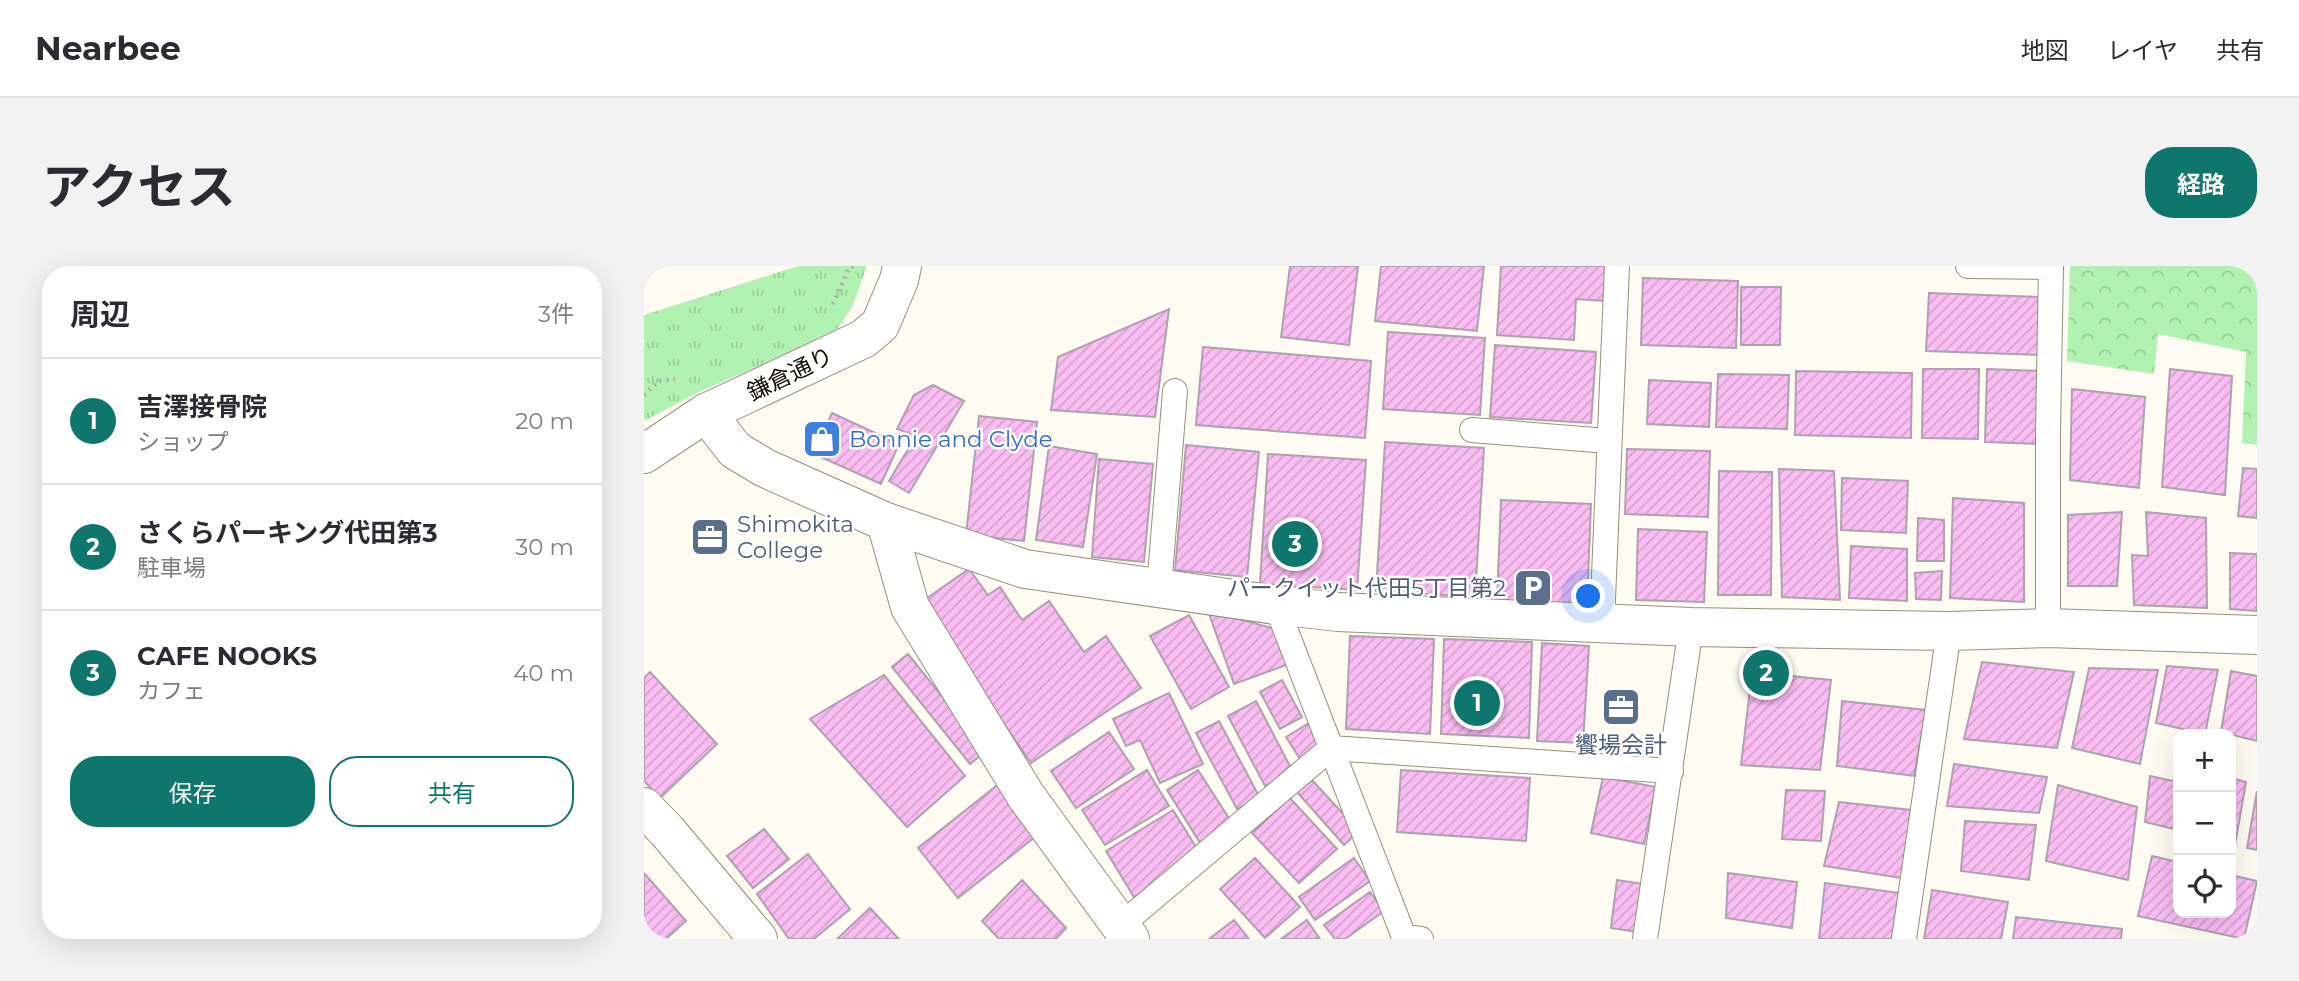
<!DOCTYPE html>
<html lang="ja">
<head>
<meta charset="utf-8">
<style>
	:root { --surface:#fff; --page:#f2f2f3; --text:#2b2b33; --muted:#7c7c81; --line:#e1e1e2; --accent:#0f766e }
	body { margin:0; font-family:Montserrat,"Noto Sans JP",sans-serif; background:var(--page); color:var(--text) }
	.controls { position:absolute; right:21px; bottom:21px; display:grid; overflow:hidden; border-radius:14px; box-shadow:0 7px 28px #0002 }
	.controls button { width:63px; height:63px; display:grid; place-items:center; padding:0; border:0; border-bottom:2px solid var(--line); background:var(--surface); color:var(--text); font:35px sans-serif }
	.you { position:absolute; left:945px; top:331px; width:24px; height:24px; margin:-18px; border:5px solid #fff; border-radius:50%; background:#1a73e8; box-shadow:0 0 0 10px #1a73e833 }
	.badge { display:grid; place-items:center; width:46px; height:46px; border-radius:50%; background:var(--accent); color:#fff; font-size:23px; font-weight:700 }
	.pin { position:absolute; translate:-50% -50%; border:4px solid #fff; box-shadow:0 2px 7px #0006 }
	.list { margin:0; padding:0; list-style:none }
	h2 { display:flex; justify-content:space-between; align-items:center; height:91px; margin:0; padding:0 28px; font-size:30px }
	h2 small { font-size:23px; font-weight:400; color:var(--muted) }
	.list li { display:grid; grid-template-columns:46px 1fr auto; gap:21px; align-items:center; box-sizing:border-box; height:126px; padding:0 28px; border-top:2px solid var(--line) }
	.list b { display:block; font-size:26px; white-space:nowrap }
	.list p { margin:0; font-size:23px; white-space:nowrap; color:var(--muted) }
	.list em { font-size:23px; font-style:normal; color:var(--muted) }
	.actions { display:flex; gap:14px; padding:21px 28px }
	.actions a { flex:1; padding:16px 0; border:2px solid var(--accent); border-radius:28px; text-align:center; font-size:24px; color:var(--accent) }
	.actions .main { background:var(--accent); color:#fff }
	.icon { flex:none; width:38px; height:38px; fill:none; stroke:currentColor; stroke-width:2; stroke-linecap:round; stroke-linejoin:round }
	.map { position:relative; flex:none; width:1613px; height:673px; overflow:hidden; border-radius:28px }
	header { display:flex; align-items:center; gap:42px; box-sizing:border-box; height:98px; padding:0 35px; background:var(--surface); border-bottom:2px solid var(--line) }
	header strong { font-size:33px }
	nav { display:flex; gap:38px; margin-inline-start:auto; font-size:24px }
	.intro { display:flex; align-items:center; justify-content:space-between; box-sizing:border-box; height:168px; padding:0 42px }
	h1 { margin:0; font-size:49px }
	.button { padding:18px 32px; border-radius:28px; background:var(--accent); color:#fff; font-size:24px; font-weight:700 }
	main { display:flex; gap:42px; padding:0 42px }
	aside { flex:1; background:var(--surface); border-radius:28px; box-shadow:0 7px 28px #0002 }
	.map>svg:first-child { display:block }
	.grass { fill:url(#grass-tufts) }
	.forest { fill:url(#forest-crowns) }
	.building { fill:url(#building-hatch); stroke:#b1a0af; stroke-width:2 }
	.lines { fill:none; stroke-linecap:round; stroke-linejoin:round }
	.service-casing { stroke:#96907d; stroke-width:26 }
	.minor-casing { stroke:#96907d; stroke-width:40 }
	.tertiary-casing { stroke:#96907d; stroke-width:40 }
	.path { stroke:#b1aea6; stroke-width:4.5; stroke-dasharray:2 5; stroke-linecap:butt }
	.service { stroke:#fff; stroke-width:24 }
	.minor { stroke:#fff; stroke-width:38 }
	.tertiary { stroke:#fff; stroke-width:38 }
	.labels { text-anchor:middle; dominant-baseline:central; stroke-width:5; stroke-linejoin:round; paint-order:stroke }
	.street-label { font-size:23px; fill:#120f08; stroke:#fff }
	.shop-label { font-size:23px; fill:#366cbe; stroke:#fff; text-anchor:start }
	.service-label { font-size:23px; fill:#4e5e75; stroke:#fff; text-anchor:start }
</style>
</head>
<body>
<header>
<strong>Nearbee</strong>
<nav><a>地図</a><a>レイヤ</a><a>共有</a></nav>
</header>
<div class="intro"><h1>アクセス</h1><a class="button">経路</a></div>
<main>
<aside>
<h2>周辺<small>3件</small></h2>
<ul class="list">
<li><span class="badge">1</span><div><b>吉澤接骨院</b><p>ショップ</p></div><em>20 m</em></li>
<li><span class="badge">2</span><div><b>さくらパーキング代田第3</b><p>駐車場</p></div><em>30 m</em></li>
<li><span class="badge">3</span><div><b>CAFE NOOKS</b><p>カフェ</p></div><em>40 m</em></li>
</ul>
<div class="actions"><a class="main">保存</a><a>共有</a></div>
</aside>
<div class="map">
<svg width="1613" height="673" viewBox="0 0 1613 673">
	<defs>
		<pattern id="grass-tufts" width="24" height="20" patternUnits="userSpaceOnUse" patternTransform="scale(1.75)"><rect width="24" height="20" fill="#b1f2b3"/><path d="M3 7l-1-3M5 7V3M7 7l1-3M15 17l-1-3M17 17v-4M19 17l1-3" fill="none" stroke="#97ce98"/></pattern>
		<pattern id="forest-crowns" width="20" height="18" patternUnits="userSpaceOnUse" patternTransform="scale(1.75)"><rect width="20" height="18" fill="#b1f2b3"/><path d="M2 6a3 3 0 1 1 6 0M12 15a3 3 0 1 1 6 0" fill="none" stroke="#97ce98"/></pattern>
		<pattern id="building-hatch" width="6" height="6" patternUnits="userSpaceOnUse" patternTransform="scale(1.75)"><rect width="6" height="6" fill="#f9bdf2"/><path d="M-1 1l2-2M0 6l6-6M5 7l2-2" fill="none" stroke="#d4a1ce"/></pattern>
	</defs>
	<rect width="100%" height="100%" fill="#fefbf3"/>
	<path class="grass" d="M154 0H223L209 39 191 67 57 125 0 155V49Z"/>
	<path class="forest" d="M1426 0H1613V179L1598 177 1602 86 1514 68 1510 108 1423 95Z"/>
	<path class="building" d="M646 0H714L705 79 637 71Z
		M737 0H840L833 65 731 55Z
		M857 0H962L960 35 932 33 930 74 853 69Z
		M999 12 1094 15 1092 82 997 79Z
		M1097 21H1137L1136 79H1097Z
		M1285 27 1398 31 1397 89 1282 85Z
		M525 43 511 151 407 144 414 91Z
		M744 66 841 72 836 149 739 143Z
		M851 79 952 86 947 157 846 151Z
		M559 81 727 95 721 172 552 159Z
		M1279 103H1335L1334 173 1278 172Z
		M1343 103 1397 105 1395 178 1341 176Z
		M1526 103 1588 110 1581 229 1518 221Z
		M1152 105 1268 107 1267 172 1151 169Z
		M1074 108 1145 109 1143 163 1072 161Z
		M1005 114 1067 117 1065 161 1003 158Z
		M289 119 320 135 265 227 245 215 272 170 253 163 270 129Z
		M1428 123 1501 131 1495 222 1426 214Z
		M188 147 255 178 237 218 170 188Z
		M335 150 393 156 380 275 322 269Z
		M741 176 840 182 831 331 732 325Z
		M542 179 615 186 603 311 531 304Z
		M405 180 453 188 439 281 392 274Z
		M983 183 1066 185 1064 251 981 248Z
		M624 188 722 194 713 324 616 318Z
		M455 193 509 198 500 296 448 291Z
		M1599 202 1613 203V252L1594 250Z
		M1135 203 1190 205 1196 334 1138 331Z
		M1075 205 1128 206 1127 329H1074Z
		M1198 212 1264 215 1262 267 1197 264Z
		M1309 232 1380 237V336L1306 332Z
		M857 234 947 238 943 339 853 335Z
		M1478 246 1473 320H1424V249Z
		M1502 246 1562 252 1563 342 1490 339 1488 289 1504 290Z
		M1274 252 1300 254V295H1273Z
		M994 263 1063 266 1060 336 992 334Z
		M1207 280 1263 283V335L1205 332Z
		M1586 287 1613 288V345L1586 343Z
		M325 303 344 329 356 321 378 354 405 335 440 386 462 370 497 422 387 497 276 337Z
		M1298 305 1297 334 1272 333 1271 307Z
		M564 345 632 363 645 398 590 418Z
		M545 349 585 421 547 443 506 370Z
		M706 370 790 373 786 468 702 463Z
		M800 373 888 376 885 472 797 468Z
		M898 377 945 380 939 477 893 475Z
		M264 388 342 485 326 498 248 401Z
		M1338 396 1430 406 1413 482 1320 473Z
		M1523 400 1574 404 1561 468 1512 457Z
		M1445 402 1514 404 1496 498 1428 482Z
		M1587 405 1613 410V475L1577 466Z
		M6 406 73 478 16 532 0 515V412Z
		M1108 406 1187 414 1176 504 1097 499Z
		M240 409 321 510 263 561 166 453Z
		M638 414 658 451 636 463 616 426Z
		M525 427 559 498 516 517 496 474 482 480 469 453Z
		M612 435 649 506 621 520 584 450Z
		M1198 435 1282 444 1270 510 1193 500Z
		M575 455 616 532 593 543 552 467Z
		M665 457 681 481 658 496 642 471Z
		M465 466 490 503 432 542 407 505Z
		M1310 498 1403 511 1395 547 1303 540Z
		M503 504 525 540 461 579 438 544Z
		M554 504 590 560 558 580 523 524Z
		M757 504 886 512 882 575 753 566Z
		M1506 510 1534 516V564L1501 556Z
		M959 511 1012 521 1000 578 947 567Z
		M1587 512 1602 516 1591 579 1587 578Z
		M668 514 715 565 700 579 653 526Z
		M356 517 396 567 314 632 274 582Z
		M1414 519 1493 541 1484 614 1402 595Z
		M1142 524 1181 525 1177 575 1138 573Z
		M1613 525V584L1603 582Z
		M646 532 693 583 655 617 608 567Z
		M1195 536 1267 544 1258 612 1180 600Z
		M529 544 557 589 490 631 462 585Z
		M1321 555 1392 559 1385 614 1317 605Z
		M120 563 145 593 109 622 83 590Z
		M164 588 206 643 170 673H145L113 628Z
		M1508 590 1534 596V647H1587V609L1613 615 1600 673 1494 650Z
		M611 592 656 641 621 672 576 623Z
		M710 592 726 615 671 654 655 631Z
		M0 607 42 655 22 673H0Z
		M1084 607 1153 616 1148 662 1082 652Z
		M378 614 422 662 412 673H355L338 655Z
		M973 614 1000 618 994 666 967 662Z
		M1181 617 1256 627 1248 673H1175Z
		M1288 624 1364 636 1357 673H1280Z
		M726 626 740 645 701 673H691L680 659Z
		M226 642 255 673H193Z
		M1372 651 1478 663 1477 673H1369Z
		M590 654 605 673H565Z
		M663 654 676 673H637Z"/>
	<g class="lines">
		<defs>
			<path id="service" d="M1324 0 1407 1
				M828 164 964 175
				M515 322 531 125
				M632 339 760 671 777 673
				M958 357 973 0
				M1404 362V166L1407 0
				M476 660 687 482 1027 505
				M1001 673 1047 361
				M1260 673 1305 365"/>
			<path id="minor" d="M0 188 62 147 219 73 236 59 255 14 258 0
				M242 256 266 341 382 530 486 673
				M632 339 694 346 1047 361 1305 365 1404 362 1613 369
				M0 541 23 565 114 673"/>
			<path id="tertiary" d="M62 147 91 184 121 202 242 256 381 303 632 339"/>
		</defs>
		<use href="#service" class="service-casing"/>
		<use href="#minor" class="minor-casing"/>
		<use href="#tertiary" class="tertiary-casing"/>
		<path class="path" d="M189 38 205 2 210 0
			M0 129 15 115 31 113"/>
		<use href="#service" class="service"/>
		<use href="#minor" class="minor"/>
		<use href="#tertiary" class="tertiary"/>
	</g>
	<defs>
		<symbol id="shop-square" viewBox="-11 -11 22 22"><rect x="-9" y="-9" width="18" height="18" rx="4" fill="#3f7fe0" stroke="#fff"/><path d="M-5-2.5h2.3a2.7 3.5 0 0 1 5.4 0H5L5.5 6h-11ZM-1.5-2.5h3a1.5 2.3 0 0 0-3 0Z" fill="#fff"/></symbol>
		<symbol id="office-square" viewBox="-11 -11 22 22"><rect x="-9" y="-9" width="18" height="18" rx="4" fill="#5c6f8a" stroke="#fff"/><path d="M-6-3h4V-5.5h4V-3h4V5H-6ZM-1-4.5V-3h2v-1.5ZM-6 0V1H6V0Z" fill="#fff"/></symbol>
		<symbol id="parking-square" viewBox="-11 -11 22 22"><rect x="-9" y="-9" width="18" height="18" rx="4" fill="#5c6f8a" stroke="#fff"/><path d="M-3.5-5.5H1a3.5 3.5 0 0 1 0 7H-1V5.5H-3.5ZM-1-3.4V-.6H.8a1.4 1.4 0 0 0 0-2.8Z" fill="#fff"/></symbol>
	</defs>
	<g fill-rule="evenodd">
		<use href="#shop-square" x="156" y="151" width="44" height="44"/>
		<use href="#office-square" x="44" y="249" width="44" height="44"/>
		<use href="#parking-square" x="867" y="300" width="44" height="44"/>
		<use href="#office-square" x="955" y="419" width="44" height="44"/>
	</g>
	<g class="labels">
		<g class="street-label">
			<text transform="translate(146 108) rotate(-26)">鎌倉通り</text>
		</g>
		<g class="shop-label">
			<text x="205" y="173">Bonnie and Clyde</text>
		</g>
		<g class="service-label">
			<text x="93" y="258">Shimokita<tspan x="93" dy="26">College</tspan></text>
			<text x="862" y="322" text-anchor="end">パークイット代田5丁目第2</text>
			<text x="977" y="479" text-anchor="middle">饗場会計</text>
		</g>
	</g>
</svg>
<div class="controls">
<button>+</button>
<button>−</button>
<button><svg class="icon" aria-label="locate" viewBox="0 0 24 24"><circle cx="12" cy="12" r="6"/><path d="M12 2v4M12 18v4M2 12h4M18 12h4"/></svg></button>
</div>
<div class="you"></div>
<div class="pin badge" style="left:833px;top:437px">1</div>
<div class="pin badge" style="left:1122px;top:407px">2</div>
<div class="pin badge" style="left:651px;top:278px">3</div>
</div>
</main>
</body>
</html>
